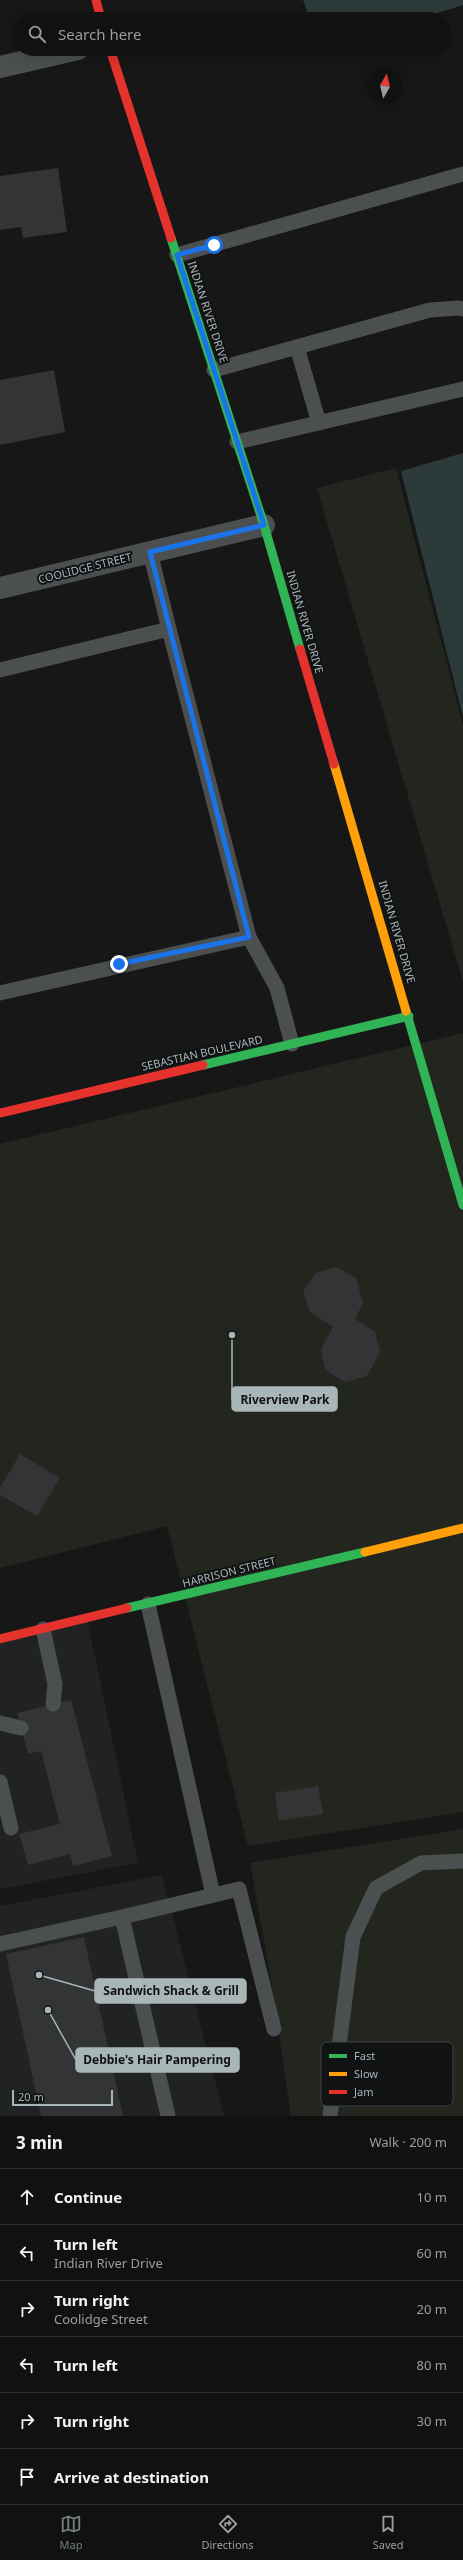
<!DOCTYPE html>
<html lang="en">
<head>
<meta charset="utf-8">
<style>
  :root { --surface:#111; --page:#1a1a1a; --text:#f1f3f6; --muted:#9c9d9f; --line:#303131; --accent:#757e80 }
  body { margin:0; font-family:"Noto Sans",sans-serif; background:var(--page); color:var(--text) }
  .compass { position:absolute; left:367px; top:68px; width:36px; height:36px; border-radius:50%; background:var(--surface); box-shadow:0 4px 16px #0002; rotate:8deg }
  .scale { position:absolute; left:12px; bottom:10px; width:101px; box-sizing:border-box; padding-left:4px; border:2px solid #a8b6b8; border-top:0; font-size:11px; line-height:14px; white-space:nowrap; color:#a8b6b8; -webkit-text-stroke:3px #111213; paint-order:stroke }
  .stop { position:absolute; width:12px; height:12px; margin:-9px; border:3px solid #1a73e8; border-radius:50%; background:#fff }
  .stop.end { background:#1a73e8; border-color:#fff; box-shadow:0 1px 4px #0008 }
  .list { margin:0; padding:0; list-style:none }
  h2 { display:flex; justify-content:space-between; align-items:center; height:52px; margin:0; padding:0 16px; font-size:17px }
  h2 small { font-size:13px; font-weight:400; color:var(--muted) }
  .list li { display:grid; grid-template-columns:26px 1fr auto; gap:12px; align-items:center; box-sizing:border-box; height:56px; padding:0 16px; border-top:1px solid var(--line) }
  .list b { display:block; font-size:15px; white-space:nowrap }
  .list p { margin:0; font-size:13px; white-space:nowrap; color:var(--muted) }
  .list em { font-size:13px; font-style:normal; color:var(--muted) }
  .icon { flex:none; width:22px; height:22px; fill:none; stroke:currentColor; stroke-width:2; stroke-linecap:round; stroke-linejoin:round }
  .map { position:relative; flex:none; width:463px; height:2116px; overflow:hidden }
  .search { position:absolute; background:var(--surface); box-shadow:0 4px 16px #0002; left:12px; right:12px; top:12px; height:44px; display:flex; align-items:center; gap:10px; box-sizing:border-box; padding:0 14px; border-radius:22px; color:var(--muted); font-size:15px }
  .sheet { height:388px; background:var(--surface) }
  nav { display:flex; justify-content:space-around; align-items:center; box-sizing:border-box; height:56px; border-top:1px solid var(--line); background:var(--surface); font-size:11px; color:var(--muted) }
  nav a { display:grid; justify-items:center; gap:2px }
  nav .on { color:var(--accent) }
  .map>svg:first-child { display:block }
  .built { fill:#212223 }
  .green { fill:#22261f }
  .water { fill:#2c3a39 }
  .building { fill:#333435 }
  .lines { fill:none; stroke-linecap:round; stroke-linejoin:round }
  .lane { stroke:#4b4f50; stroke-width:15 }
  .street { stroke:#4b4f50; stroke-width:22 }
  .fast { stroke:#30b455; stroke-width:9 }
  .slow { stroke:#ff9f0a; stroke-width:9 }
  .jam { stroke:#e5322d; stroke-width:9 }
  .route { stroke:#1a73e8; stroke-width:5 }
  .labels { text-anchor:middle; stroke-width:4; stroke-linejoin:round; paint-order:stroke }
  .street-label { font-size:11px; fill:#a8b6b8; stroke:#111213 }
  .key { fill:#111213; stroke:#3e4345; stroke-width:1 }
  .key-label { font-size:11px; fill:#a8b6b8 }
  .leader { fill:none; stroke:#a8b6b8; stroke-width:1.5 }
  .callout-dot { fill:#a8b6b8; stroke:#111213; stroke-width:1.5 }
  .callout { fill:#a8b6b8; stroke:#a8b6b8; stroke-width:1.5 }
  .callout-label { font-size:12px; text-anchor:middle; font-weight:bold; fill:#111 }
</style>
</head>
<body>
<div class="map">
<svg width="463" height="2116" viewBox="0 0 463 2116">
  <rect width="100%" height="100%" fill="#171717"/>
  <path class="built" d="M 87,1618 L 138,1863 L 0,1889 L 0,1644 Z
    M 162,1875 L 224,2116 L 0,2116 L 0,1906 Z"/>
  <path class="green" d="M 396,468 L 463,725 L 463,982 L 317,488 Z
    M 463,1033 L 463,1812 L 248,1846 L 167,1526 L 0,1568 L 0,1144 Z
    M 463,1829 L 463,2116 L 291,2116 L 272,1986 L 250,1863 Z"/>
  <path class="water" d="M 303,0 L 463,0 L 463,5 L 419,19 L 310,19 Z
    M 463,453 L 463,717 L 401,471 Z"/>
  <path class="building" d="M 58,168 L 67,232 L 23,238 L 21,227 L 0,230 L 0,176 Z
    M 54,370 L 65,432 L 0,445 L 0,380 Z
    M 337,1267 L 356,1278 L 363,1303 L 355,1319 L 375,1332 L 380,1352 L 367,1376 L 345,1382 L 325,1370 L 321,1349 L 333,1327 L 310,1312 L 303,1292 L 315,1273 Z
    M 20,1454 L 60,1478 L 37,1516 L 0,1495 L 0,1488 Z
    M 71,1700 L 112,1856 L 73,1866 L 70,1854 L 28,1865 L 19,1834 L 60,1824 L 41,1751 L 28,1754 L 17,1713 Z
    M 318,1786 L 323,1814 L 279,1821 L 275,1793 Z
    M 84,1937 L 123,2116 L 41,2116 L 6,1954 Z"/>
  <g class="lines">
    <path class="lane" d="M 177,255 L 463,174
      M 297,347 L 319,423
      M 214,370 L 430,310 L 459,308 L 463,309
      M 237,442 L 463,389
      M 169,629 L 249,937 L 277,988 L 292,1044
      M 0,670 L 169,629 L 150,552
      M 0,993 L 249,937
      M 148,1604 L 213,1895
      M 43,1629 L 55,1684 L 53,1704
      M 0,1723 L 21,1728
      M 0,1782 L 11,1828
      M 122,1917 L 239,1889 L 274,2029
      M 0,1944 L 122,1917 L 168,2116
      M 330,2116 L 353,1937 L 376,1888 L 421,1863 L 463,1861"/>
    <path class="street" d="M 0,67 L 78,49
      M 0,588 L 264,525"/>
    <path class="fast" d="M 171,238 L 264,525 L 300,649
      M 406,1011 L 463,1205
      M 203,1065 L 409,1016
      M 127,1608 L 365,1552"/>
    <path class="slow" d="M 334,764 L 406,1011
      M 365,1552 L 463,1528"/>
    <path class="jam" d="M 96,0 L 101,19
      M 110,49 L 171,238
      M 300,649 L 334,764
      M 0,1113 L 203,1065
      M 0,1639 L 127,1608"/>
  </g>
  <g class="lines">
    <path class="route" d="M 119,964 L 249,937 L 150,552 L 264,525 L 177,255 L 214,245"/>
  </g>
  <g class="labels">
    <g class="street-label">
      <text transform="translate(208 312) rotate(72)" y="4">INDIAN RIVER DRIVE</text>
      <text transform="translate(85 568) rotate(-14)" y="4">COOLIDGE STREET</text>
      <text transform="translate(305 622) rotate(74)" y="4">INDIAN RIVER DRIVE</text>
      <text transform="translate(397 932) rotate(74)" y="4">INDIAN RIVER DRIVE</text>
      <text transform="translate(202 1053) rotate(-13)" y="4">SEBASTIAN BOULEVARD</text>
      <text transform="translate(229 1572) rotate(-14)" y="4">HARRISON STREET</text>
    </g>
  </g>
  <rect x="321" y="2042" width="132" height="64" rx="6" class="key"/>
  <rect x="329" y="2054" width="18" height="4" fill="#30b455"/>
  <rect x="329" y="2072" width="18" height="4" fill="#ff9f0a"/>
  <rect x="329" y="2090" width="18" height="4" fill="#e5322d"/>
  <g class="key-label">
    <text x="354" y="2060">Fast</text>
    <text x="354" y="2078">Slow</text>
    <text x="354" y="2096">Jam</text>
  </g>
  <path class="leader" d="M232 1335L232 1399M39 1975L95 1991M48 2010L76 2060"/>
  <g class="callout-dot">
    <circle cx="232" cy="1335" r="4"/>
    <circle cx="39" cy="1975" r="4"/>
    <circle cx="48" cy="2010" r="4"/>
  </g>
  <g class="callout">
    <rect x="232" y="1387" width="105" height="24" rx="4"/>
    <rect x="95" y="1979" width="151" height="24" rx="4"/>
    <rect x="76" y="2048" width="163" height="24" rx="4"/>
  </g>
  <g class="callout-label">
    <text x="285" y="1404">Riverview Park</text>
    <text x="171" y="1995">Sandwich Shack &amp; Grill</text>
    <text x="157" y="2064">Debbie's Hair Pampering</text>
  </g>
</svg>
<svg class="compass" viewBox="-18 -18 36 36"><path d="M0-13l5 13h-10z" fill="#e53935"/><path d="M0 13l5-13h-10z" fill="#9c9d9f"/></svg>
<div class="scale">20 m</div>
<div class="stop" style="left:214px;top:245px"></div>
<div class="stop end" style="left:119px;top:964px"></div>
<div class="search"><svg class="icon" aria-label="search" viewBox="0 0 24 24"><circle cx="10" cy="10" r="6"/><path d="M15 15l6 6"/></svg>Search here</div>
</div>
<section class="sheet">
<h2>3 min<small>Walk · 200 m</small></h2>
<ul class="list">
<li><svg class="icon" aria-label="ahead" viewBox="0 0 24 24"><path d="M12 20V5M6 11l6-6 6 6"/></svg><div><b>Continue</b></div><em>10 m</em></li>
<li><svg class="icon" aria-label="left" viewBox="0 0 24 24"><path d="M17 20v-9H6M10 6l-5 5 5 5"/></svg><div><b>Turn left</b><p>Indian River Drive</p></div><em>60 m</em></li>
<li><svg class="icon" aria-label="right" viewBox="0 0 24 24"><path d="M7 20v-9h11M14 6l5 5-5 5"/></svg><div><b>Turn right</b><p>Coolidge Street</p></div><em>20 m</em></li>
<li><svg class="icon" aria-label="left" viewBox="0 0 24 24"><path d="M17 20v-9H6M10 6l-5 5 5 5"/></svg><div><b>Turn left</b></div><em>80 m</em></li>
<li><svg class="icon" aria-label="right" viewBox="0 0 24 24"><path d="M7 20v-9h11M14 6l5 5-5 5"/></svg><div><b>Turn right</b></div><em>30 m</em></li>
<li><svg class="icon" aria-label="arrive" viewBox="0 0 24 24"><path d="M6 21V4h12l-3 4 3 4H6"/></svg><div><b>Arrive at destination</b></div></li>
</ul>
</section>
<nav>
<a class="on"><svg class="icon" aria-label="map" viewBox="0 0 24 24"><path d="M3 6l6-2 6 2 6-2v14l-6 2-6-2-6 2zM9 4v14M15 6v14"/></svg>Map</a>
<a><svg class="icon" aria-label="directions" viewBox="0 0 24 24"><path d="M12 3l9 9-9 9-9-9zM9 14v-3h6M13 9l2 2-2 2"/></svg>Directions</a>
<a><svg class="icon" aria-label="saved" viewBox="0 0 24 24"><path d="M7 4h10v16l-5-4-5 4z"/></svg>Saved</a>
</nav>
</body>
</html>
